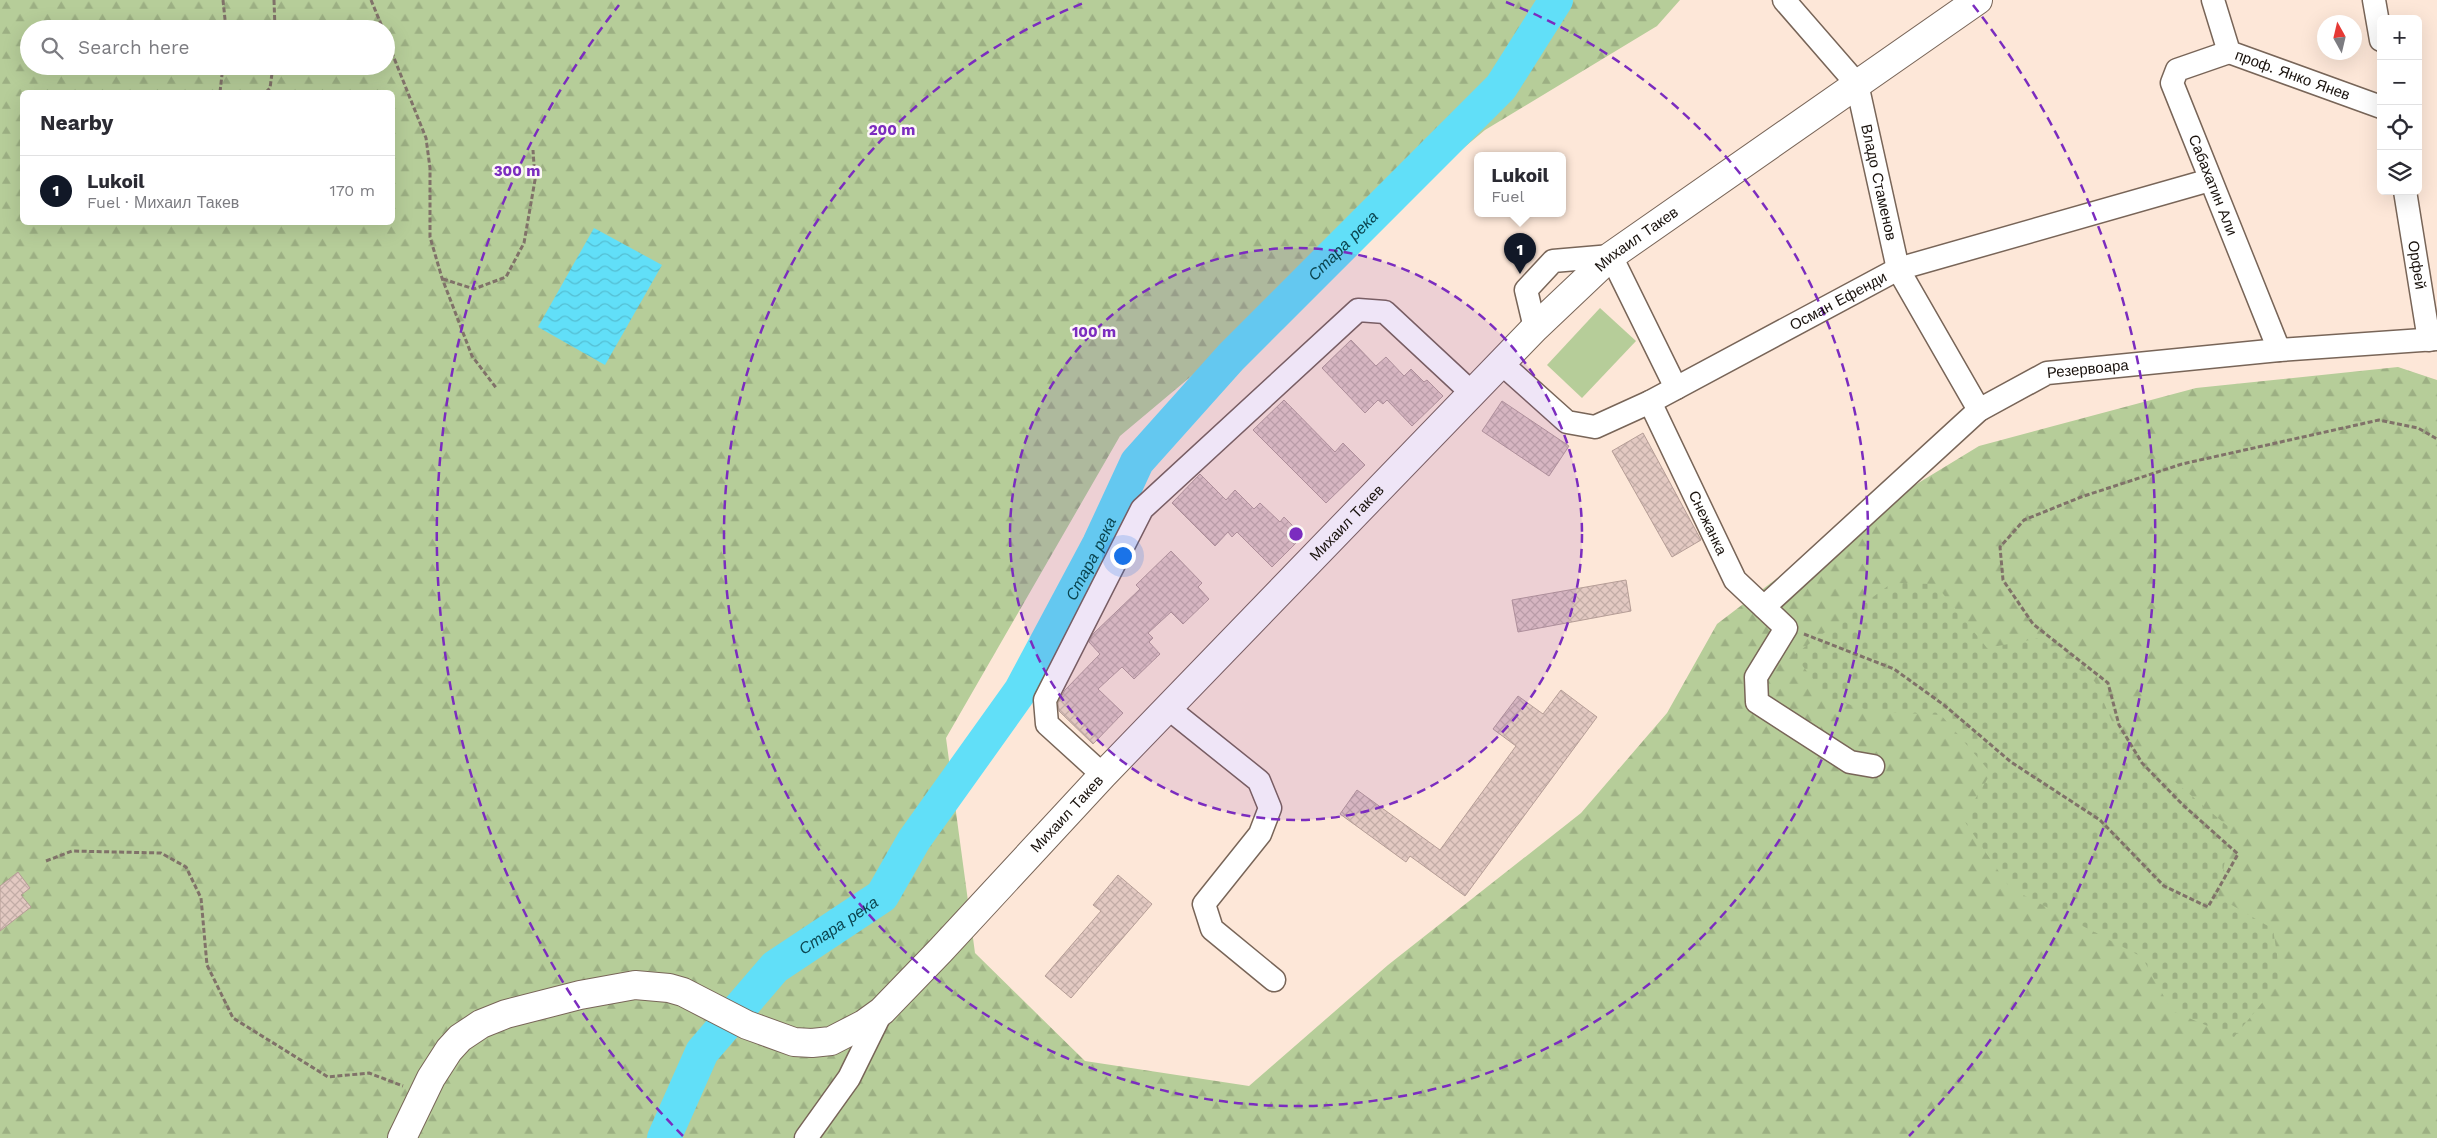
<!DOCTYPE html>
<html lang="en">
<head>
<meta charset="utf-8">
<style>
  :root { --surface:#fff; --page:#f2f2f3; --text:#2b2b33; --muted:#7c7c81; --line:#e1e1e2; --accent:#111827 }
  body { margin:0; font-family:"Work Sans",sans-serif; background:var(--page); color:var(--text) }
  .controls { position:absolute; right:15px; top:15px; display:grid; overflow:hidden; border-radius:8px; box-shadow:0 5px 20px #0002 }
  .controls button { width:45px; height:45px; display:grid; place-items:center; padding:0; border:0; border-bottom:1px solid var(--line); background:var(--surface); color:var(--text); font:25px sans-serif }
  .compass { position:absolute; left:2317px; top:15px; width:45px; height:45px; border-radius:50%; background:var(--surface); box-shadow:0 5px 20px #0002; rotate:352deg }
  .you { position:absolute; left:1122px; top:555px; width:18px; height:18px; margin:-12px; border:4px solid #fff; border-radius:50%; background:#1a73e8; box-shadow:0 0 0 8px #1a73e833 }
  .badge { display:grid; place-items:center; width:32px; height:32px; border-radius:50%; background:var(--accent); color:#fff; font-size:16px; font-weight:700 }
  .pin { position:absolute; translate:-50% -41px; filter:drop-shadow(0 1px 2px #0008) }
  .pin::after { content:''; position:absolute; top:26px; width:18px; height:15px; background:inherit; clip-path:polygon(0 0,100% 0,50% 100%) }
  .popup { position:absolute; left:1474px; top:152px; width:92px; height:65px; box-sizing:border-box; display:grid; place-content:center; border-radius:8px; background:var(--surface); filter:drop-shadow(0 1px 4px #0005); font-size:16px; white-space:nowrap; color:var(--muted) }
  .popup b { font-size:19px; color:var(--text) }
  .popup::after { content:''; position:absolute; left:50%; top:100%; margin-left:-10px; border:10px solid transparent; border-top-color:var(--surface) }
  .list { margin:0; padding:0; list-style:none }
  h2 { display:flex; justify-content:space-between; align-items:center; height:65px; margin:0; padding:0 20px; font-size:21px }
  h2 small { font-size:16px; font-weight:400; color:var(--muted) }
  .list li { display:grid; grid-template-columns:32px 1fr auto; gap:15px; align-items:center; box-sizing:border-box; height:70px; padding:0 20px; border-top:1px solid var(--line) }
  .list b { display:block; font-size:19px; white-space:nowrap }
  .list p { margin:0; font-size:16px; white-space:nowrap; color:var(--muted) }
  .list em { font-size:16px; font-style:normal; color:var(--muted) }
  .icon { flex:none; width:28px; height:28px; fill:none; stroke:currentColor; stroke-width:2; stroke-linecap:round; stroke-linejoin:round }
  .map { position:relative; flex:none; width:2437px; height:1138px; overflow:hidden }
  .search { position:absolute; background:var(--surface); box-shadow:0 5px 20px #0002; left:20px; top:20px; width:375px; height:55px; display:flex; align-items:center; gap:12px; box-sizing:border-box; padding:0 18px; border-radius:28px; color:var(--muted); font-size:19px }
  .panel { position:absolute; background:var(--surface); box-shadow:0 5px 20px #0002; left:20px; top:90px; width:375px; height:135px; border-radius:8px }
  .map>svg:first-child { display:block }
  .forest { fill:url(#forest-firs); fill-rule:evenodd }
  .cemetery { fill:url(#cemetery-stones) }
  .garden { fill:#b6cd99 }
  .water { fill:url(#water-waves) }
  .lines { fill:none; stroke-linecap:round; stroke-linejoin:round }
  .river { stroke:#61dff8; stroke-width:34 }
  .building { fill:url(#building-cross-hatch); stroke:#b59d96 }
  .minor-casing { stroke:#786558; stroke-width:25 }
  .major-casing { stroke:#786558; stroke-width:30 }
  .path { stroke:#807269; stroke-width:3; stroke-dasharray:5 2.5; stroke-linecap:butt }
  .minor { stroke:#fff; stroke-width:22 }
  .major { stroke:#fff; stroke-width:28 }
  .ring { fill:none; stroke:#7b2cbf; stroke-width:2.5; stroke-dasharray:9 6 }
  .labels { text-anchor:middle; stroke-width:5; stroke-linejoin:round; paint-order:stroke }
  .street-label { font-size:15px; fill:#18110c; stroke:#fcf8f5 }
  .water-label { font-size:16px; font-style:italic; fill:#0b4550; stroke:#fcf8f5 }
  .centre { fill:#7b2cbf; stroke:#fcf8f5; stroke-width:2.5 }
  .ring-label { font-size:15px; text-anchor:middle; font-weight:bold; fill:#7b2cbf; stroke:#fcf8f5; stroke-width:5; stroke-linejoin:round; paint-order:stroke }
</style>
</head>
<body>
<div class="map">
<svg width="2437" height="1138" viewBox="0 0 2437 1138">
  <defs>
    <pattern id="forest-firs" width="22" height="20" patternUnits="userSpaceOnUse" patternTransform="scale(1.25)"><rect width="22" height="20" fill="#b6cd99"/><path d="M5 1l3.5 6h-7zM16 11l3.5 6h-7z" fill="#9caf83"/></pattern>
    <pattern id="cemetery-stones" width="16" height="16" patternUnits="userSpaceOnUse" patternTransform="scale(1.25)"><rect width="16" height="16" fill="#b6cd99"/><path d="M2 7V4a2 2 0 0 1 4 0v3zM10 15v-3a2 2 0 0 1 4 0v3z" fill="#9caf83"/></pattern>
    <pattern id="water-waves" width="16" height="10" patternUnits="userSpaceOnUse" patternTransform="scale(1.25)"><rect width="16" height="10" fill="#61dff8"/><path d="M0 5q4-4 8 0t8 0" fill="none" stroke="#54bed3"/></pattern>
    <pattern id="building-cross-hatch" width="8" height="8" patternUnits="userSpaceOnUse" patternTransform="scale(1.25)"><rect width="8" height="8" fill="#e3c9c2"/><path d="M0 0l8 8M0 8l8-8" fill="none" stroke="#c2aca6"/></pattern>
  </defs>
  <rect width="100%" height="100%" fill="#fde7d8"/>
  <path class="forest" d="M 0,0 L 1680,0 L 1657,26 L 1485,130 L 1120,436 L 946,738 L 975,953 L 1085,1061 L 1249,1086 L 1388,965 L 1581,813 L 1667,713 L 1717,624 L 1838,532 L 1979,446 L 2196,388 L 2398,367 L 2437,380 L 2437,1138 L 0,1138 ZM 29,29 L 386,29 L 386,66 L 29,66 ZM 22,92 L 392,92 L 392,222 L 22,222 Z"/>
  <path class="cemetery" d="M 1892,583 L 1935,584 L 1987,648 L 2040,638 L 2095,682 L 2117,733 L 2231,829 L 2218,897 L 2273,929 L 2281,980 L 2234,1037 L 2172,1011 L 2142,957 L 2010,888 L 1963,819 L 1991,773 L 1941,715 L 1871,711 L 1828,698 L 1794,655 Z"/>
  <path class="garden" d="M 1600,308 L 1636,341 L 1582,398 L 1547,365 Z"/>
  <path class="water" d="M 594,228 L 662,265 L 605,365 L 538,327 Z"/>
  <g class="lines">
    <path class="river" id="s1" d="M 664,1138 L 702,1052 L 775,967 L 882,896 L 914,840 L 1021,690 L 1099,544 L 1137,462 L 1231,357 L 1501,87 L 1556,0"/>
  </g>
  <path class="building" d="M 1351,340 L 1376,366 L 1386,357 L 1404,376 L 1411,369 L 1424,382 L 1427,380 L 1443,396 L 1412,426 L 1387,400 L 1383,404 L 1378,400 L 1365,413 L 1322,368 Z
    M 1284,400 L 1335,452 L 1343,443 L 1365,465 L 1326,503 L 1253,430 Z
    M 1502,401 L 1569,446 L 1549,476 L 1482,431 Z
    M 1643,433 L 1701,540 L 1672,557 L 1612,451 Z
    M 1200,474 L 1226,500 L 1235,490 L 1254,509 L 1260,503 L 1280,522 L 1284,517 L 1303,536 L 1272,567 L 1237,532 L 1232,537 L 1228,532 L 1215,546 L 1172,503 Z
    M 1171,551 L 1202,583 L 1198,587 L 1209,599 L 1183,624 L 1171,612 L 1148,633 L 1153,638 L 1149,642 L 1160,654 L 1134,679 L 1122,667 L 1098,689 L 1123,713 L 1093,744 L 1059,711 L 1058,703 L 1065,690 L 1100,654 L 1089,642 L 1093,634 L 1140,589 L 1136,585 Z
    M 1626,580 L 1631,611 L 1518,632 L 1512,600 Z
    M 1561,690 L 1597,717 L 1465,896 L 1410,856 L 1406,862 L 1340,814 L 1357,790 L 1440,850 L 1516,746 L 1493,729 L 1518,696 L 1543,714 Z
    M 18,872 L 30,888 L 21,895 L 31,907 L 0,931 L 0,886 Z
    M 1118,875 L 1152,904 L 1071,998 L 1045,976 L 1101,911 L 1093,905 Z"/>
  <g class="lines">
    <g class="minor-casing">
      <g id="minor">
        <path id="s2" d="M 1784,0 L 1857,84 L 1898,269 L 1979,410"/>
        <path id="s3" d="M 2213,0 L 2229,52 L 2381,107"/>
        <path d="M 2374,0 L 2381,40"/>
        <path id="s4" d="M 2229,52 L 2177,70 L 2172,83 L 2279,350"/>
        <path id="s5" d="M 2405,191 L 2429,340"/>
        <path d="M 1535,328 L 1526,290 L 1553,261 L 1611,256 L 1676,388"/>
        <path id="s6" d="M 1501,363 L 1567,422 L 1595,427 L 1650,402 L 1898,269 L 2210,180"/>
        <path id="s7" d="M 1650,402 L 1735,580 L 1786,628 L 1756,677 L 1757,702 L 1850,762 L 1873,766"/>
        <path id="s8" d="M 1764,607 L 1979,410 L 2047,373 L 2279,350 L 2437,339"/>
        <path d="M 1168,708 L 1259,781 L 1270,808 L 1260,834 L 1204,904 L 1212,929 L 1274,980"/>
        <path d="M 1103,775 L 1047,724 L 1045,700 L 1142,509 L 1358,310 L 1385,312 L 1472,393"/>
        <path d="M 806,1138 L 849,1078 L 882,1011"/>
      </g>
    </g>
    <g class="major-casing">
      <g id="major">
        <path id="s9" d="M 402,1138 L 431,1078 L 449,1050 L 460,1038 L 481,1024 L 506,1014 L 580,995 L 635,985 L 669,988 L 683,992 L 747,1025 L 794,1042 L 812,1043 L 831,1041 L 864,1024 L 882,1011 L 940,951 L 1103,775 L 1535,328 L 1611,256 L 1978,0"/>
      </g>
    </g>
    <path class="path" d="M 223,0 L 226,29
      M 274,0 L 275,29
      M 371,0 L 383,29
      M 386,38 L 426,138 L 430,168 L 430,237 L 442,278 L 472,356 L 497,389
      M 220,92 L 223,66
      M 266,92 L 270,88 L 273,66
      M 443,279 L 474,289 L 506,277 L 524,243 L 535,180 L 533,150
      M 1804,634 L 1894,669 L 1944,705 L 2011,762 L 2100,820 L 2164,886 L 2208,907 L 2238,854 L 2183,805 L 2142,763 L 2119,725 L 2108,683 L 2033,624 L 2003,580 L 2000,547 L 2024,520 L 2081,497 L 2182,464 L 2379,420 L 2418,428 L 2437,439
      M 46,861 L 72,851 L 161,853 L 186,867 L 201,898 L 207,965 L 233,1018 L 328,1077 L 369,1073 L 403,1086"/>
    <use href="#minor" class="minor"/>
    <use href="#major" class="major"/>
  </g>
  <circle cx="1296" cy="534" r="286" fill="#7b2cbf" fill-opacity=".12"/>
  <g class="ring">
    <circle cx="1296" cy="534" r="286"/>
    <path d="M1506 2A572 572 0 1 1 1086 2"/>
    <path d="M683 1136A859 859 0 0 1 619 5M1973 5A859 859 0 0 1 1909 1136"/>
  </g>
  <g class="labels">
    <g class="street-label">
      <text dy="5" stroke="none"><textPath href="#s3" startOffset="122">проф. Янко Янев</textPath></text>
      <text dy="5" stroke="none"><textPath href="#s2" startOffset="212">Владо Стаменов</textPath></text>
      <text dy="5" stroke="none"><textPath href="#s4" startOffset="179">Сабахатин Али</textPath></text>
      <text dy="5" stroke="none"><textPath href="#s9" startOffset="1648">Михаил Такев</textPath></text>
      <text dy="5" stroke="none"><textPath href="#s5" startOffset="75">Орфей</textPath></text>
      <text dy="5" stroke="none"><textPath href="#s6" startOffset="391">Осман Ефенди</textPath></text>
      <text dy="5" stroke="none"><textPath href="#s8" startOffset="410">Резервоара</textPath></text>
      <text dy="5" stroke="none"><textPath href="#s9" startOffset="1242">Михаил Такев</textPath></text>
      <text dy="5" stroke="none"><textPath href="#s7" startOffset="134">Снежанка</textPath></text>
      <text dy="5" stroke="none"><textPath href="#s9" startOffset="838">Михаил Такев</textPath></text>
    </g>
    <g class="water-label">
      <text dy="6" stroke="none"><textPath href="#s1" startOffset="1138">Стара река</textPath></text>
      <text dy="6" stroke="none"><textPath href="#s1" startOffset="732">Стара река</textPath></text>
      <text dy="6" stroke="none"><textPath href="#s1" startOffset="282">Стара река</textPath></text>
    </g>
  </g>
  <circle cx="1296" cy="534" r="8" class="centre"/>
  <g class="ring-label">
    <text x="892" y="135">200 m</text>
    <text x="517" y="176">300 m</text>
    <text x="1094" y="337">100 m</text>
  </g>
</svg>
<div class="controls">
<button>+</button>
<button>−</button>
<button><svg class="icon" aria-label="locate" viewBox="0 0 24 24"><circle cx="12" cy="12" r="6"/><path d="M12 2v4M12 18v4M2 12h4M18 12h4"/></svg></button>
<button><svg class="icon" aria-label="layers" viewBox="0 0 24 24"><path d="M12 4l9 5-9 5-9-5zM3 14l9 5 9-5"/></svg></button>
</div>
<svg class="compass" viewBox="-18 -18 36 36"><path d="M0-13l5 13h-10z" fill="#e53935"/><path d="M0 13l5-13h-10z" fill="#7c7c81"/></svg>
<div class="you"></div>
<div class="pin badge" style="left:1520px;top:274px">1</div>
<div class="popup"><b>Lukoil</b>Fuel</div>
<div class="search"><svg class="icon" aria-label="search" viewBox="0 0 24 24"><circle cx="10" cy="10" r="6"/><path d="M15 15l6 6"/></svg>Search here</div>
<section class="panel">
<h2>Nearby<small></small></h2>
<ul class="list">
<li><span class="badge">1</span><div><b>Lukoil</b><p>Fuel · Михаил Такев</p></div><em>170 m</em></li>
</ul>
</section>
</div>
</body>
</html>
